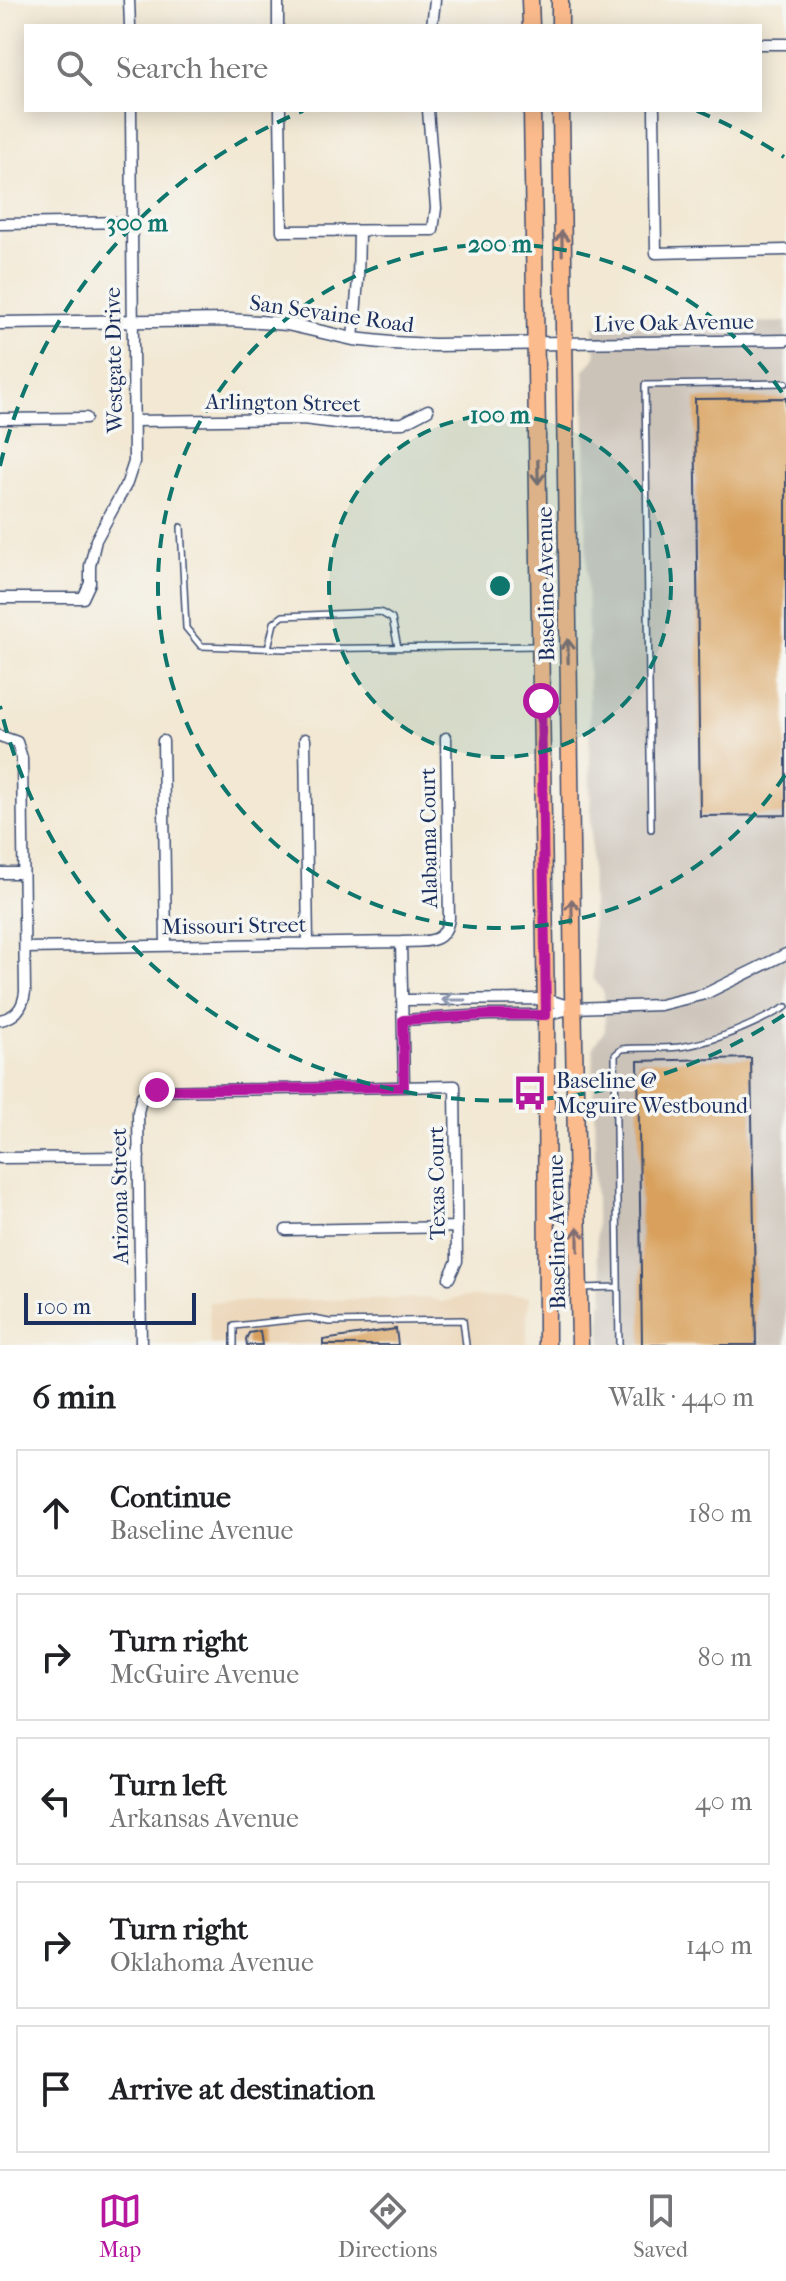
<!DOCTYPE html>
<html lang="en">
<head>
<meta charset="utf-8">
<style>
  :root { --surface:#fff; --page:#f6f6f6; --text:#202124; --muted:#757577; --line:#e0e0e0; --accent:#b5179e }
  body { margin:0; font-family:"IM FELL French Canon",serif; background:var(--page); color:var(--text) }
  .scale { position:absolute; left:24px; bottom:20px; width:172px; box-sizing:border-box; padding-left:8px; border:4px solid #1b2f5e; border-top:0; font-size:22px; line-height:28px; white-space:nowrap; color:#1b2f5e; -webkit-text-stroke:6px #f6f6f2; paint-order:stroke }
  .stop { position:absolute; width:24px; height:24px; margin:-18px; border:6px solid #b5179e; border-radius:50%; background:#fff }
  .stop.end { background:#b5179e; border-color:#fff; box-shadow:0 2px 8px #0008 }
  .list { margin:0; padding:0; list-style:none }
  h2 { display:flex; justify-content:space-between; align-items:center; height:104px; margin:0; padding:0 32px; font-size:34px }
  h2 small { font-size:26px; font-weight:400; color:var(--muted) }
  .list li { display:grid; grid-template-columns:52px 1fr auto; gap:24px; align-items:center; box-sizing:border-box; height:128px; margin:0 16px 16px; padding:0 16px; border:2px solid var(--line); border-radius:0px }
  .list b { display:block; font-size:30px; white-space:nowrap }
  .list p { margin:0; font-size:26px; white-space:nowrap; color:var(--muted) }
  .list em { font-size:26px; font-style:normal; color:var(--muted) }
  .icon { flex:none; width:44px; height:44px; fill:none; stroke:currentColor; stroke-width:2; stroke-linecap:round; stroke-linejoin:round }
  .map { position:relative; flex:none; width:786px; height:1345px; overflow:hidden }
  .search { position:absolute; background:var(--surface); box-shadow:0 4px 20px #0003; left:24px; right:24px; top:24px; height:88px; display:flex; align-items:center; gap:20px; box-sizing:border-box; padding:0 28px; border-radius:0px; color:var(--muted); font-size:30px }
  .sheet { height:824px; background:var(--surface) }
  nav { display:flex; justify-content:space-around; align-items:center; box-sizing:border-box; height:112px; border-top:2px solid var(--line); background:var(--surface); font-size:22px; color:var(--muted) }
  nav a { display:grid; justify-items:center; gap:4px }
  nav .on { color:var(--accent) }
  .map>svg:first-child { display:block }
  .built { fill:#ecd7ba }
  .industrial { fill:#cbc2b8 }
  .building { fill:#d8a05c }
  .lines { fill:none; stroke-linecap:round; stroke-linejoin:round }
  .service-casing { stroke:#3b4b70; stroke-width:8 }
  .minor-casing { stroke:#3b4b70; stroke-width:13 }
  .tertiary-casing { stroke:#3b4b70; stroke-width:15 }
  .primary-casing { stroke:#3b4b70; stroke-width:19 }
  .service { stroke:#fff; stroke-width:5 }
  .minor { stroke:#fff; stroke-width:10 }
  .tertiary { stroke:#fff; stroke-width:12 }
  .primary { stroke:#fbbb8c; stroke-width:16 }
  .oneway { stroke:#806e73 }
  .oneway2 { stroke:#8d97ae }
  .route { stroke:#b5179e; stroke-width:10 }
  .ring { fill:none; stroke:#0f766e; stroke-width:4; stroke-dasharray:14 10 }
  .labels { text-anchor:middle; stroke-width:7; stroke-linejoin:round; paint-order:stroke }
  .street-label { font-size:22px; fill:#1b2f5e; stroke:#f6f6f2 }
  .poi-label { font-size:22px; fill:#1b2f5e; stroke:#f6f6f2; text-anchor:start }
  .centre { fill:#0f766e; stroke:#f6f6f2; stroke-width:4 }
  .ring-label { font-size:24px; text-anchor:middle; font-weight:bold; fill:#0f766e; stroke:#f6f6f2; stroke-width:7; stroke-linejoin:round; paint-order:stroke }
</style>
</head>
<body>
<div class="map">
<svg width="786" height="1345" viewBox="0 0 786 1345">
  <rect width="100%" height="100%" fill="#f6f6f2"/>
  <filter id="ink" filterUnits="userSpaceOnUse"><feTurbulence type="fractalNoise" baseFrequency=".0125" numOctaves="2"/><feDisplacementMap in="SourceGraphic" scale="16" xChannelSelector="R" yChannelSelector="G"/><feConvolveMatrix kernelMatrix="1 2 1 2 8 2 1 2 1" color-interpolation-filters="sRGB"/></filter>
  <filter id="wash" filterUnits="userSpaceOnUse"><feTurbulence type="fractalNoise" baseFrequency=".006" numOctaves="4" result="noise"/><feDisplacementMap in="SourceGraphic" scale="32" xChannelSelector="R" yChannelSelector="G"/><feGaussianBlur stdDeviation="1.8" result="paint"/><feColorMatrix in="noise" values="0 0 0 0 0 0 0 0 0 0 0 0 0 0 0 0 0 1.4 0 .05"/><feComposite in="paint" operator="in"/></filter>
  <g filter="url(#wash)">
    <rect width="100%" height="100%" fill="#f2e8d3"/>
    <path class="built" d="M 526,1296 L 530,1297 L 527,1315 L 527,1345 L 210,1345 L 209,1302 L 429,1298 L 442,1302 L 463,1297 Z"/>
    <path class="industrial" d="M 786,322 L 786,1345 L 601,1345 L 601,1304 L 604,1300 L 603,1274 L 597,1259 L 593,1047 L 605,1030 L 604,993 L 593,978 L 584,370 L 596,357 L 594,326 Z"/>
    <g id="blocks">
      <path class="building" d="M 786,398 L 786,815 L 700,816 L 695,399 Z
        M 751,1058 L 756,1345 L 642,1345 L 638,1061 Z
        M 396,1329 L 398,1345 L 323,1345 L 323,1340 Z
        M 260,1331 L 262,1345 L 247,1345 L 246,1339 L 249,1333 Z"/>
    </g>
  </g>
  <g filter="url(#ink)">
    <use href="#blocks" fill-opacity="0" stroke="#3b4b70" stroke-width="2"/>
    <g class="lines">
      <g class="service-casing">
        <path id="service" d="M 181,527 L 186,628 L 201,646 L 284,649 L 539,646
          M 268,648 L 274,623 L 283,616 L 380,612 L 392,619 L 398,647
          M 651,829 L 645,385 L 786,383
          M 580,1288 L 618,1287
          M 234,1345 L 234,1326 L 309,1318 L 329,1322 L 463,1320 L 466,1345
          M 619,1345 L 615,1055 L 622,1049 C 640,1047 660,1049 679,1047 C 716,1042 753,1025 786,1007"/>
      </g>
      <g class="minor-casing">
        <path id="minor" d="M 129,0 L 130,26
          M 278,0 L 278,26
          M 432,26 L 435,0
          M 760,44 L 786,44
          M 280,110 L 282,231 L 433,230 L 436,208 L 428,110
          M 654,110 L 656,253 L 786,250
          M 0,224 L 132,222
          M 353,339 L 358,280 L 359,232
          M 563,343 L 786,340
          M 0,419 L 86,418
          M 134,421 L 303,419 L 344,424 L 403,423 L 428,410
          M 0,598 L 83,598 L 90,583 L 90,566 L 96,540 L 127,483 L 134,462 L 131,110
          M 0,736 L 17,742 L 22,758 L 25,992 C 23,1008 16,1017 0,1020
          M 305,739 L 308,944
          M 163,741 L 166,946
          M 0,873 L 23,873
          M 401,942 L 404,1087
          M 25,948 L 401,942 C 424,941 445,946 449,918 L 446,738
          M 402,1000 L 546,999 L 571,1007
          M 403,1020 L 488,1015 L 546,1015 L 573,1008 L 660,1005 L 705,994 L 786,954
          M 0,1158 L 139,1157
          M 286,1230 L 457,1227
          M 141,1345 L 138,1112 L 142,1096 L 151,1091 L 455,1086 L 457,1261 L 449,1278"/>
      </g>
      <g class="tertiary-casing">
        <path id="tertiary" d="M 0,323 L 230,320 L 287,324 L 353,339 L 391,343 L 435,345 L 563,343"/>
      </g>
      <g class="primary-casing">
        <path id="primary" d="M 530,0 L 531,26
          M 560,0 L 560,26
          M 532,110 L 546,1015 L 547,1345
          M 561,110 L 573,989 L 580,1345"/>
      </g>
      <use href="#service" class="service"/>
      <use href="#minor" class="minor"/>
      <use href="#tertiary" class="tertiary"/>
      <use href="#primary" class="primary"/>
    </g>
    <defs><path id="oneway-shaft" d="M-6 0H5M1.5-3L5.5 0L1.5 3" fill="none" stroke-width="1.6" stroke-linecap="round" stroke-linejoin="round" transform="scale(2)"/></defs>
    <g class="oneway">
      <use href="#oneway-shaft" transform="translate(562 243) rotate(-91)"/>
      <use href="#oneway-shaft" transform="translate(538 472) rotate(89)"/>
      <use href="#oneway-shaft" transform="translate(568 651) rotate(-91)"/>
      <use href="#oneway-shaft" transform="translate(572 911) rotate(-91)"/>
      <use href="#oneway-shaft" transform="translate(578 1239) rotate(-91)"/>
    </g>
    <use class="oneway2" href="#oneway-shaft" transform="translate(454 1000) rotate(180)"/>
  </g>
  <g class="lines" filter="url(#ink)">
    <path class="route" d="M 157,1090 L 404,1087 L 403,1020 L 488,1015 L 546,1015 L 541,701"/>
  </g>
  <circle cx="500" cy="586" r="171" fill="#0f766e" fill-opacity=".12"/>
  <g class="ring">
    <circle cx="500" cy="586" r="171"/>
    <path d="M785 775A342 342 0 1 1 785 397"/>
    <path d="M784 1015A514 514 0 0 1 0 706M0 466A514 514 0 0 1 303 111M697 111A514 514 0 0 1 784 157"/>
  </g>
  <defs>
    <g id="bus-bare" transform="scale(2.76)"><path d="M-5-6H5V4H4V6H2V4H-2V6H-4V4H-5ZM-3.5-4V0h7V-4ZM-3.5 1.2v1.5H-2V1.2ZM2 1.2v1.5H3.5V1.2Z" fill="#b5179e" stroke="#f6f6f2" stroke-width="2.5" paint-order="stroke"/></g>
  </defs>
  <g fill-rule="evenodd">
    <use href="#bus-bare" x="530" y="1093"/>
  </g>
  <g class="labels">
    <g class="street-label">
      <text transform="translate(332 313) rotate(8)" y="8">San Sevaine Road</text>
      <text transform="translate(674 322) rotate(-1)" y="8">Live Oak Avenue</text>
      <text transform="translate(113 360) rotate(-91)" y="8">Westgate Drive</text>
      <text transform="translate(283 402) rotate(1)" y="8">Arlington Street</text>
      <text transform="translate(545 584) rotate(-91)" y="8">Baseline Avenue</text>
      <text transform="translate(428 838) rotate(-91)" y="8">Alabama Court</text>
      <text transform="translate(234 925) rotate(-1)" y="8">Missouri Street</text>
      <text transform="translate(436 1183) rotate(-91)" y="8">Texas Court</text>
      <text transform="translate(119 1196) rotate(-91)" y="8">Arizona Street</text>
      <text transform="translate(556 1232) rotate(-91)" y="8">Baseline Avenue</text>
    </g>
    <g class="poi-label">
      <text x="556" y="1088">Baseline @<tspan x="556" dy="25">Mcguire Westbound</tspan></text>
    </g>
  </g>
  <circle cx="500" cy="586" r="12" class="centre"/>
  <g class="ring-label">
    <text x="137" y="231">300 m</text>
    <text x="500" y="252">200 m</text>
    <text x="500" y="423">100 m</text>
  </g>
</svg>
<div class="scale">100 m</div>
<div class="stop" style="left:541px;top:701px"></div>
<div class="stop end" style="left:157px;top:1090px"></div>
<div class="search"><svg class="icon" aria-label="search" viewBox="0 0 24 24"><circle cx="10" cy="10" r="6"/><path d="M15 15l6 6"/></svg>Search here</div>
</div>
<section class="sheet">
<h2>6 min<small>Walk · 440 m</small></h2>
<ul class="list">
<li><svg class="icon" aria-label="ahead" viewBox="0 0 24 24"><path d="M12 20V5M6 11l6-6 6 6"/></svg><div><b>Continue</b><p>Baseline Avenue</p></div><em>180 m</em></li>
<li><svg class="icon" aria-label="right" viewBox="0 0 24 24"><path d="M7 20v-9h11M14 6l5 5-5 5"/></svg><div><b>Turn right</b><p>McGuire Avenue</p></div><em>80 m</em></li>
<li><svg class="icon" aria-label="left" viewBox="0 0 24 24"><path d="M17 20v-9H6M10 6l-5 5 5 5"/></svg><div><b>Turn left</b><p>Arkansas Avenue</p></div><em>40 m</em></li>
<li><svg class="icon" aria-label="right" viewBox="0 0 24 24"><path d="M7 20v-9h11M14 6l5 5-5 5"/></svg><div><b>Turn right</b><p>Oklahoma Avenue</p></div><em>140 m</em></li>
<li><svg class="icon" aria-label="arrive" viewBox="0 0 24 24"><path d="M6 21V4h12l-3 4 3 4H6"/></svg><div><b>Arrive at destination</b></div></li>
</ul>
</section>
<nav>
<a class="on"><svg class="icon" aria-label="map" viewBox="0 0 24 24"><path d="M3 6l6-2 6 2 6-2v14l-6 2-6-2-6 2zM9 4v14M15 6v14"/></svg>Map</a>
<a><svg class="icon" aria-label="directions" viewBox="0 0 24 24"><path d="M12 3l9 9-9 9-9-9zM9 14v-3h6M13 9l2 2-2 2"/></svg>Directions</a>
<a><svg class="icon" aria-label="saved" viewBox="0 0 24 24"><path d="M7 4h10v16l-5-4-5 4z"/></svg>Saved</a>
</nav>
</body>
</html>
